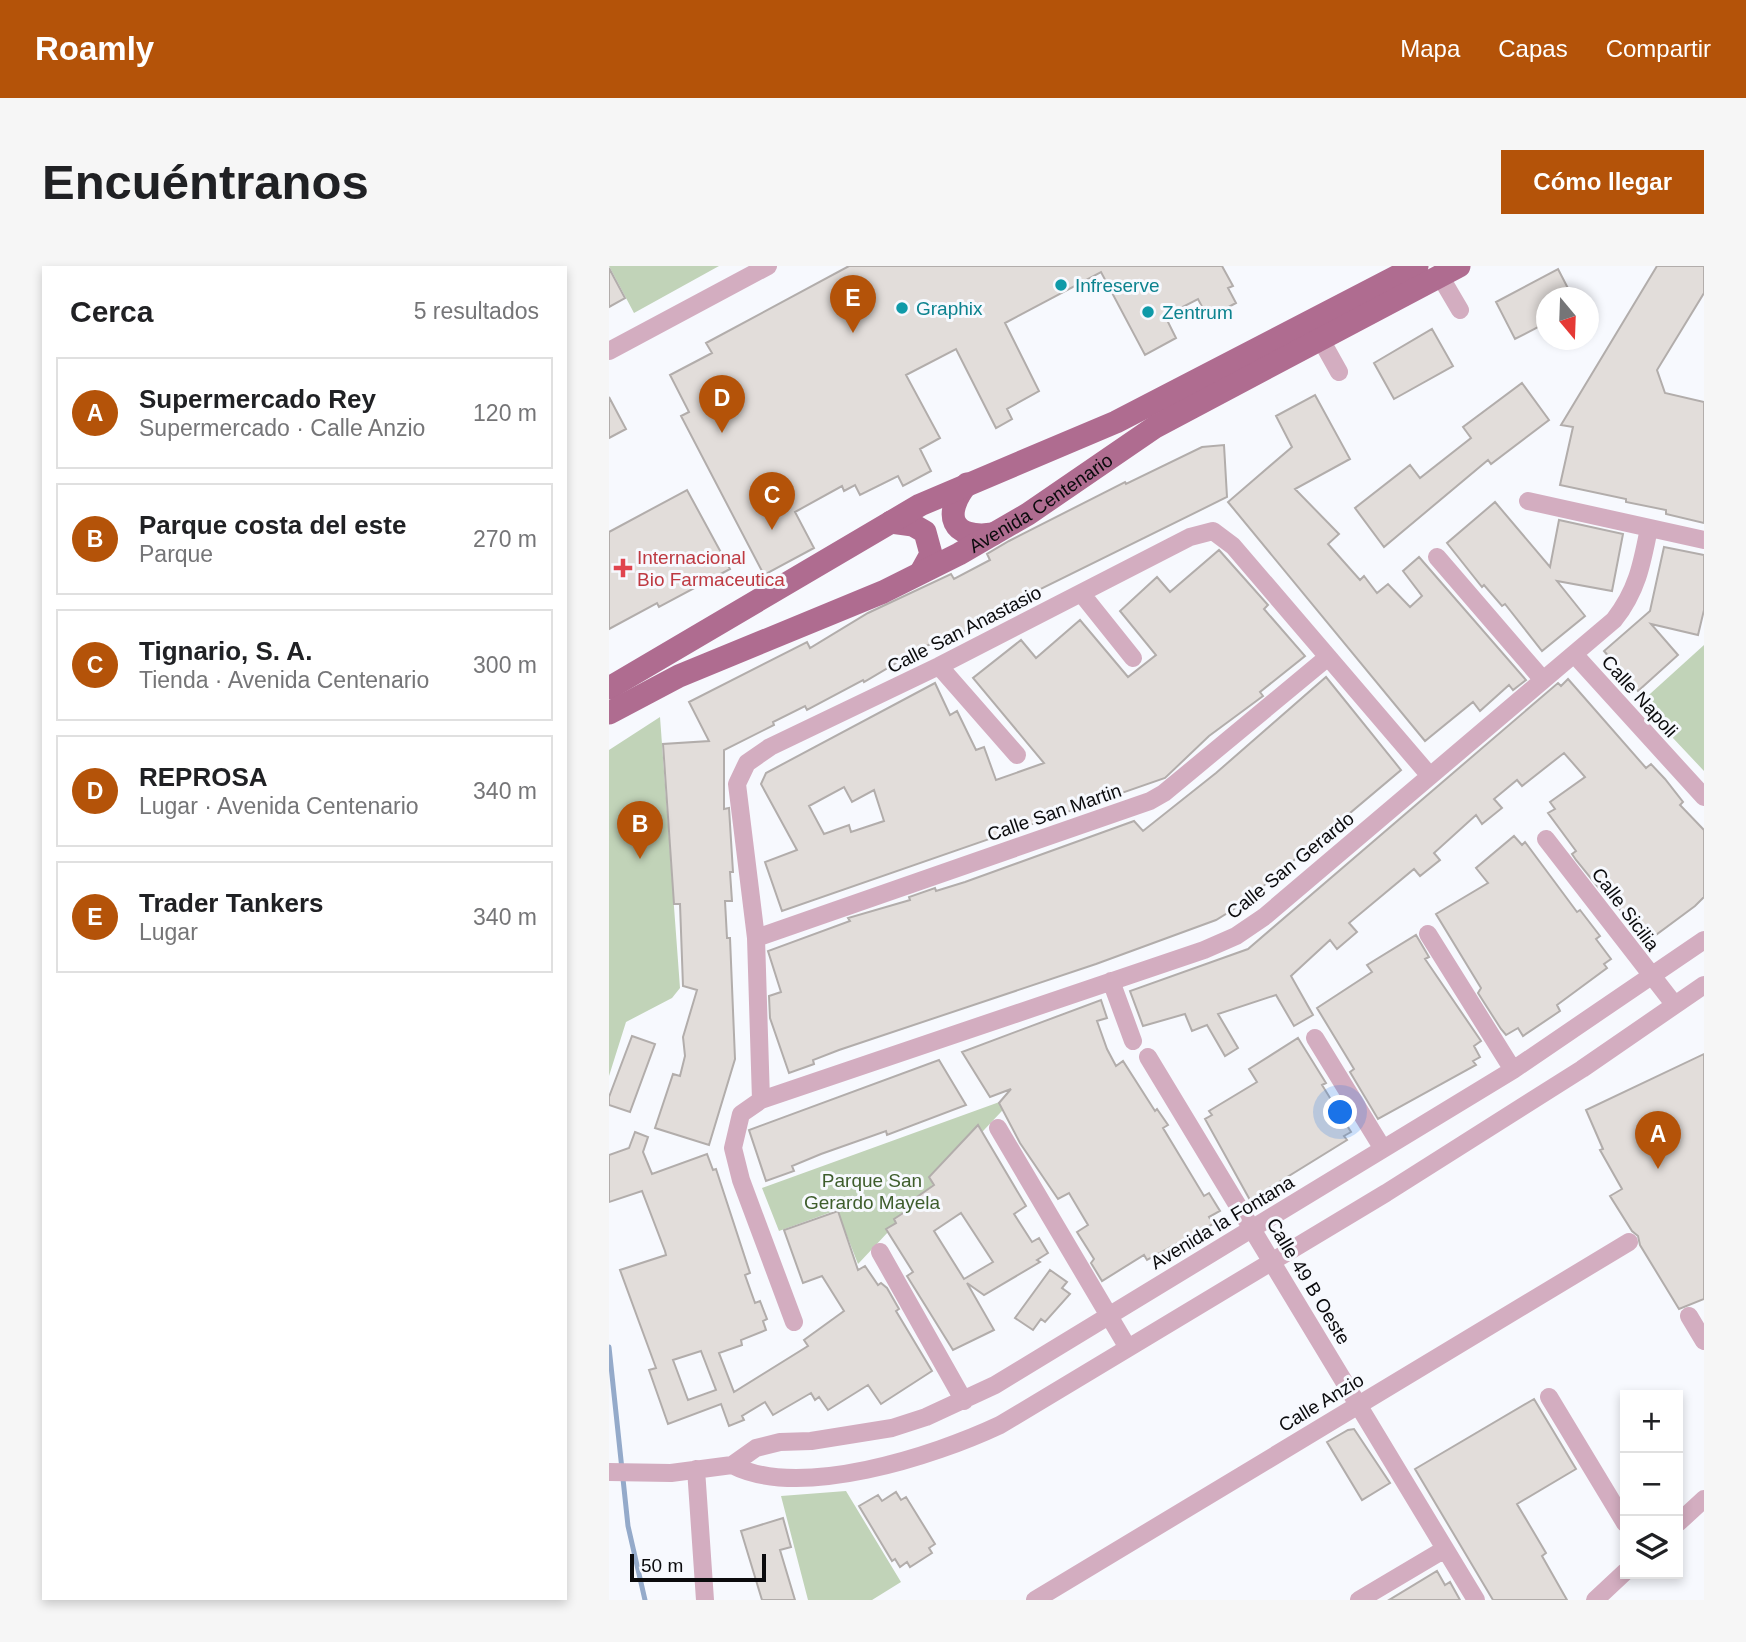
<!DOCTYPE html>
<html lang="es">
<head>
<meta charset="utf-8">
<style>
  :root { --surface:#fff; --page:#f6f6f6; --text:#202124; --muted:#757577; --line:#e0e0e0; --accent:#b45309 }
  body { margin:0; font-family:Helvetica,sans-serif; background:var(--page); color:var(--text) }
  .controls { position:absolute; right:21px; bottom:21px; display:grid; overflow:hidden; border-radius:0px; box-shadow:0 4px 10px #0003 }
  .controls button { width:63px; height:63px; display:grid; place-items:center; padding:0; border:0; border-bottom:2px solid var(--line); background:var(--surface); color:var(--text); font:35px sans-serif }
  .compass { position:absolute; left:927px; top:21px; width:63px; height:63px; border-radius:50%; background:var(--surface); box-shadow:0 4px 10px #0003; rotate:161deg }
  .scale { position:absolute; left:21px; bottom:18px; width:136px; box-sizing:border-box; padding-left:7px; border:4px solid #0b0b0d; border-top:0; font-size:19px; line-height:24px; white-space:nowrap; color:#0b0b0d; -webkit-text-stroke:5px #f7f9fe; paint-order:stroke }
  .you { position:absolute; left:732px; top:847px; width:24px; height:24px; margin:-18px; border:5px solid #fff; border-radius:50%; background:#1a73e8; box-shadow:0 0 0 10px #1a73e833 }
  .badge { display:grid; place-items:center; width:46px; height:46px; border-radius:50%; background:var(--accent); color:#fff; font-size:23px; font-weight:700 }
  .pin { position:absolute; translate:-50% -58px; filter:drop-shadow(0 2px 4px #0008) }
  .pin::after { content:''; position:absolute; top:37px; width:24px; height:21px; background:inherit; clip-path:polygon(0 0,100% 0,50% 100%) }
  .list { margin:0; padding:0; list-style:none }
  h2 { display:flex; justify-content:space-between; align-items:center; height:91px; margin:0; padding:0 28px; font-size:30px }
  h2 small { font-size:23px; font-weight:400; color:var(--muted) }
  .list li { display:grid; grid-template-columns:46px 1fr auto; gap:21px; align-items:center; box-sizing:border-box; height:112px; margin:0 14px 14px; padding:0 14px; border:2px solid var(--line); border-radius:0px }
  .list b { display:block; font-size:26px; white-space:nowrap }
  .list p { margin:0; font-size:23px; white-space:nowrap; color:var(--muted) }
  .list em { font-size:23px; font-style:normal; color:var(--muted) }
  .icon { flex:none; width:38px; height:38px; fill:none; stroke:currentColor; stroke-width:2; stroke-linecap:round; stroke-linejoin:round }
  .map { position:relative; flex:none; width:1095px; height:1334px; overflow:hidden; border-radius:0px }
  header { display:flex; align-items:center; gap:42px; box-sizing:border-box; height:98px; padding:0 35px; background:var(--accent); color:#fff }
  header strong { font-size:33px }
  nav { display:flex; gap:38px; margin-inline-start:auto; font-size:24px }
  .intro { display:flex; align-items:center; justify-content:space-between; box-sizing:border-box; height:168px; padding:0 42px }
  h1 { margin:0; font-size:49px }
  .button { padding:18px 32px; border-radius:0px; background:var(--accent); color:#fff; font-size:24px; font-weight:700 }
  main { display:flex; gap:42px; padding:0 42px }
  aside { flex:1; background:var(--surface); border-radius:0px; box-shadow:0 4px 10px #0003 }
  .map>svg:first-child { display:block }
  .green { fill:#c1d3b8 }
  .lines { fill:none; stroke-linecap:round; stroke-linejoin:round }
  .stream { stroke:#94aaca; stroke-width:5 }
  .building { fill:#e2ddda; stroke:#b2adab; stroke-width:2; fill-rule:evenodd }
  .minor { stroke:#d3adc0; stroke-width:18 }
  .major { stroke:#af6c90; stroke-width:23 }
  .culture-dot { fill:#0f9aa8; stroke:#f7f9fe; stroke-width:2.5 }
  .health-dot { fill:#e0444e; stroke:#f7f9fe; stroke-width:2.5 }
  .labels { text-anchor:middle; stroke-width:6; stroke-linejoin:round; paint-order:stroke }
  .culture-label { font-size:19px; fill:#0d838f; stroke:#f7f9fe; text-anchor:start }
  .street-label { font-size:19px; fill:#0b0b0d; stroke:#f7f9fe }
  .health-label { font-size:19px; fill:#be3a42; stroke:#f7f9fe; text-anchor:start }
  .park-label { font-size:19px; fill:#3e5d2c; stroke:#f7f9fe }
</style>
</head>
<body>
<header>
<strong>Roamly</strong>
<nav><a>Mapa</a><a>Capas</a><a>Compartir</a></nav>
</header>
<div class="intro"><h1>Encuéntranos</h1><a class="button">Cómo llegar</a></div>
<main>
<aside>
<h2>Cerca<small>5 resultados</small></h2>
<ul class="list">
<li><span class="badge">A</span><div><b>Supermercado Rey</b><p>Supermercado · Calle Anzio</p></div><em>120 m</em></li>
<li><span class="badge">B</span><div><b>Parque costa del este</b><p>Parque</p></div><em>270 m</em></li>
<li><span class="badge">C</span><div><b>Tignario, S. A.</b><p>Tienda · Avenida Centenario</p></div><em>300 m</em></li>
<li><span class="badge">D</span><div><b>REPROSA</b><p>Lugar · Avenida Centenario</p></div><em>340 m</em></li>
<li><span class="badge">E</span><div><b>Trader Tankers</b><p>Lugar</p></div><em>340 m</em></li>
</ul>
</aside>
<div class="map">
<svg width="1095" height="1334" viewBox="0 0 1095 1334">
  <rect width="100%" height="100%" fill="#f7f9fe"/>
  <path class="green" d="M 0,0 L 110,0 L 25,47 Z
    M 1095,379 L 1095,505 L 1031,437 Z
    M 51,451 L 71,722 L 63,732 L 17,756 L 0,810 L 0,484 Z
    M 407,830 L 249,998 L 228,944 L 170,965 L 153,922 Z
    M 237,1225 L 292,1316 L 263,1334 L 199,1334 L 172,1230 Z"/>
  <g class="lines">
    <path class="stream" d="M 0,1081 L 19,1260 L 36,1334"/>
  </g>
  <path class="building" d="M 240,0 L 613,0 L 624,20 L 619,22 L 627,37 L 599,52 L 589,33 L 556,50 L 567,72 L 536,89 L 492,6 L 396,57 L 430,125 L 398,143 L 403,153 L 387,162 L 347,83 L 297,109 L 331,172 L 311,183 L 322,205 L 294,220 L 289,210 L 251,229 L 246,219 L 235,225 L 233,220 L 186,246 L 205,282 L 155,309 L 72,150 L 80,146 L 61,109 L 103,87 L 97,77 Z
    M 1048,0 L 1095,0 L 1095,27 L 1048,104 L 1056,127 L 1095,136 L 1095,257 L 1057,248 L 1057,244 L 1017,236 L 1017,233 L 951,219 L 964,161 L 952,159 Z
    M 0,2 L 16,32 L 0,41 Z
    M 949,3 L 964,32 L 937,32 L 937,57 L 906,73 L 887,36 Z
    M 823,63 L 844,100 L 785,133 L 765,97 Z
    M 913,117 L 940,154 L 882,198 L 879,194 L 775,281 L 746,242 L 801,199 L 811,212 L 862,172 L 854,161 Z
    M 706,129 L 741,193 L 686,223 L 730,268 L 719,278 L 751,314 L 755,310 L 768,327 L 779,318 L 801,341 L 813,330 L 794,305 L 810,291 L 917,414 L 904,424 L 900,419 L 871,445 L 864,436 L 816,475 L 619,236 L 683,181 L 667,150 Z
    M 0,131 L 17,163 L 0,172 Z
    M 615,179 L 618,231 L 395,341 L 343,373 L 341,369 L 311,383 L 255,416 L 254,414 L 198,444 L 196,440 L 164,456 L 165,459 L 115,484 L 115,543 L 120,542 L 124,606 L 121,606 L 123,635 L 116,635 L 118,672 L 121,672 L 126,793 L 100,879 L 46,862 L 64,808 L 71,810 L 76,790 L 74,771 L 88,724 L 74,720 L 71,638 L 65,638 L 54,478 L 100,475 L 80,436 L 198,376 L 201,382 L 259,347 L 342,308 L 345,313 L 381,294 L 378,288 L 400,275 L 516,216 L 517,218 L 593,181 Z
    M 78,224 L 121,303 L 50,341 L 48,337 L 0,363 L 0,266 Z
    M 886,236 L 941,301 L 950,254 L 1014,268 L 1003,325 L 948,315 L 976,350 L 933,385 L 896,338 L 893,340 L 875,319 L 873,321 L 838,277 Z
    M 1055,281 L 1095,289 L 1095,344 L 1089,369 L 1042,358 L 1069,389 L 1029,425 L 995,385 L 1041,345 Z
    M 610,284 L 659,339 L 655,343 L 696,390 L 651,426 L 654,430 L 650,433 L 600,470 L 556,512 L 173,645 L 156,596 L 188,584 L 152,518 L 157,507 L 326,417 L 341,449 L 348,445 L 367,484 L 375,481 L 387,514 L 435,497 L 364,412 L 412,374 L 427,392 L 471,354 L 519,411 L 547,389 L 511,345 L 548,311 L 561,326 ZM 235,521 L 243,536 L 265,524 L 275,555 L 242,566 L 240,559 L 215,568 L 200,540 Z
    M 717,411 L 792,504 L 633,638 L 607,654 L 487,698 L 230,784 L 204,794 L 205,798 L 180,807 L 161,752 L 160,730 L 172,726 L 159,685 L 241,655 L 239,652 L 301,634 L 300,631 L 326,622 L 327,625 L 356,616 L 525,555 L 534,565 L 607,507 Z
    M 959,413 L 1037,502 L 1042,498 L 1056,513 L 1074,536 L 1071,539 L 1095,564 L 1095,631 L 1086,640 L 1036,677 L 996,624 L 993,626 L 967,594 L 963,588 L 967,585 L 939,547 L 946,543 L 941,536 L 976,511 L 955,487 L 913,520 L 908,514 L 885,533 L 893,542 L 873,558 L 867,549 L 825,587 L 831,594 L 811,610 L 805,603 L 740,657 L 748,666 L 728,683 L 721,674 L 682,710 L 704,749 L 685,760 L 667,729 L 609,748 L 629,782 L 616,790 L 598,759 L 583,765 L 576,748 L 534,760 L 521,725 L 639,683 L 949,417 L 952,420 Z
    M 905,570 L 913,579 L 916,576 L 968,646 L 971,644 L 991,670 L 987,673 L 1002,693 L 995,698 L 998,702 L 948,739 L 951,745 L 914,770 L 909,762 L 897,769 L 892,763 L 869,727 L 872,722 L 827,648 L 879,617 L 867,602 Z
    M 807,669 L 820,691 L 816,693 L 872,775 L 865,780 L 871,791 L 864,795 L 867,799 L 769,853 L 741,806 L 745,803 L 708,742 L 763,706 L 758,699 Z
    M 492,734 L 498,752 L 488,755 L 498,783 L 507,800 L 514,795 L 546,845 L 548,843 L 559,859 L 554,862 L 595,930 L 600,927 L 611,945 L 600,951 L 604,958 L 538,994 L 535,989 L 493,1015 L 482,997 L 485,993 L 468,966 L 479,959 L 460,927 L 449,933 L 411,877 L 390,837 L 402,823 L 381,831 L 353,786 Z
    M 23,770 L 46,778 L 21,846 L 0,839 L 0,831 Z
    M 689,772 L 717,817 L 713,819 L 742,866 L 735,870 L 738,874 L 641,934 L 596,853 L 603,849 L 600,845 L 648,816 L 640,803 Z
    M 1095,788 L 1095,1033 L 1070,1043 L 1031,979 L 1029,970 L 1023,965 L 1001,930 L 1013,923 L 991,884 L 994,883 L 977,844 Z
    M 330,794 L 357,839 L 278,869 L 277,865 L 212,888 L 183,900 L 185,905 L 157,915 L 140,864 Z
    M 369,859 L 417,940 L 405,948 L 423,976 L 430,972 L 439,987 L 428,994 L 431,996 L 375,1029 L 358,1017 L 385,1064 L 344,1084 L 298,1010 L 304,1006 L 277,963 L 287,957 L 285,953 L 308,938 L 305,933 L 325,919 L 320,911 ZM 352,947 L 384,996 L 355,1013 L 325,965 Z
    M 26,866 L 39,871 L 34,886 L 43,908 L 98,888 L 104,904 L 107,903 L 141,1007 L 136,1009 L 146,1037 L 151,1035 L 158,1053 L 154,1055 L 157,1064 L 132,1074 L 133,1079 L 110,1087 L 125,1126 L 199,1080 L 195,1074 L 235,1045 L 213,1010 L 194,1017 L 175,964 L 229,945 L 249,1004 L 256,1000 L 269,1019 L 272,1017 L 278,1022 L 290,1043 L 287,1045 L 323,1105 L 272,1138 L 259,1119 L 219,1144 L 210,1131 L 206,1134 L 202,1127 L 164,1149 L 156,1136 L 133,1150 L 135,1154 L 120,1160 L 112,1138 L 59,1158 L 40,1104 L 47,1102 L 11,1004 L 57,989 L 56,985 L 33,925 L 0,936 L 0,889 L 20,882 ZM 92,1085 L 107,1124 L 79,1134 L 64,1094 Z
    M 441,1004 L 458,1016 L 453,1022 L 461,1028 L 436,1056 L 432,1053 L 424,1064 L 406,1052 Z
    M 925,1133 L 967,1203 L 908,1238 L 937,1287 L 933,1290 L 958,1334 L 884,1334 L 806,1203 Z
    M 745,1163 L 781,1217 L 753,1234 L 718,1176 L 739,1164 Z
    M 287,1226 L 292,1234 L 297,1231 L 326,1278 L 320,1282 L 323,1287 L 301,1301 L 298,1296 L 291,1301 L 286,1293 L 283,1295 L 250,1240 L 269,1229 L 273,1235 Z
    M 174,1252 L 182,1281 L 171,1284 L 186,1334 L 153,1334 L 132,1265 Z
    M 828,1305 L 836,1319 L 841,1316 L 851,1334 L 780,1334 Z"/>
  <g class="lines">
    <path class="minor" d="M 831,10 L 851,44
      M 706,63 L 730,106
      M 0,85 L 159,0
      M 919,235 L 1095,274
      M 828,291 L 934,414
      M 472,327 L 524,392
      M 965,388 L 1095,531
      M 330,400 L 408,489
      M 937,573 L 1065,738
      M 819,668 L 904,804
      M 147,672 L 541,535 L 555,527 L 719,391
      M 502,715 L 524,775
      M 706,772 L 774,883
      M 539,791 L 867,1334
      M 152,834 L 147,672 L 128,518 L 138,497 L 161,481 L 330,400 L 581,271 L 604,265 L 624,280 L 821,510
      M 389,862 L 519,1082
      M 271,986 L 355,1135
      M 1080,1050 L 1095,1075
      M 185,1056 L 132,914 L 124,882 L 132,848 L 152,834 L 595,684 L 627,670 L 655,651 L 1005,354 C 1028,325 1033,298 1040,262
      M 940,1131 L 1016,1257
      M 123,1199 C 191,1234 325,1190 391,1159 L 777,927 L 973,803 L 1095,719
      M 87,1203 L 96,1334
      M 0,1206 L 62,1207 L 123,1199 L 147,1182 L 171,1176 L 202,1175 L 283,1162 L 317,1151 L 386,1119 L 904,804 L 1095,674
      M 1069,1257 L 1095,1233
      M 426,1334 L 1020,976
      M 750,1334 L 836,1283
      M 986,1334 L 1016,1306"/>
    <g class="major">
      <path d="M 358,218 C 333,248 342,274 384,268"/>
      <path d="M 282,256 L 304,259 L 316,266 L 322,288 L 312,306"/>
      <path d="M 0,422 L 311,239 L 507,156 L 808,0"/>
      <path id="s1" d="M 0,447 L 70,410 L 274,326 L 350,288 L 419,248 L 546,161 L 850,0"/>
    </g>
  </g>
  <g class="culture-dot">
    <circle cx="452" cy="19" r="7"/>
    <circle cx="293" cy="42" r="7"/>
    <circle cx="539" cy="46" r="7"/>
  </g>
  <path class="health-dot" d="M10.5 291.5h7v7h7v7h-7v7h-7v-7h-7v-7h7z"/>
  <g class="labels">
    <g class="culture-label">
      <text x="466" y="26">Infreserve</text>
      <text x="307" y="49">Graphix</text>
      <text x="553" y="53">Zentrum</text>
    </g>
    <g class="street-label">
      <text dy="7" stroke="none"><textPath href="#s1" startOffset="481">Avenida Centenario</textPath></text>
      <text transform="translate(355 363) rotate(-27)" y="7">Calle San Anastasio</text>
      <text transform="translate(1031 430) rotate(48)" y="7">Calle Napoli</text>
      <text transform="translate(445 546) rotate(-19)" y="7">Calle San Martin</text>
      <text transform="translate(681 599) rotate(-39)" y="7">Calle San Gerardo</text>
      <text transform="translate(1017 643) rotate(53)" y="7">Calle Sicilia</text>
      <text transform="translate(613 956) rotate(-31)" y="7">Avenida la Fontana</text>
      <text transform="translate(700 1015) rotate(59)" y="7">Calle 49 B Oeste</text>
      <text transform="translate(712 1136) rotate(-31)" y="7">Calle Anzio</text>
    </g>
    <g class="health-label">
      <text x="28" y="298">Internacional<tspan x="28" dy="22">Bio Farmaceutica</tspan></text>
    </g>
    <g class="park-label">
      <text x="263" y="921">Parque San<tspan x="263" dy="22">Gerardo Mayela</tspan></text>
    </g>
  </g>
</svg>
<div class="controls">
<button>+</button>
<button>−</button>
<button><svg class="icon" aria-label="layers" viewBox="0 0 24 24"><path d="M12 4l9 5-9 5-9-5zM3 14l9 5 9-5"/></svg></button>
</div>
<svg class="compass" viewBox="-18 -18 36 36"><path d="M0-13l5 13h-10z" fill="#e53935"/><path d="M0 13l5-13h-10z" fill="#757577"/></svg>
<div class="scale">50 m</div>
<div class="you"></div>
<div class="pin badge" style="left:1049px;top:903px">A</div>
<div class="pin badge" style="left:31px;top:593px">B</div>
<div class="pin badge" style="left:163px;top:264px">C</div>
<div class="pin badge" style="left:113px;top:167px">D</div>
<div class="pin badge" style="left:244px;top:67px">E</div>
</div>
</main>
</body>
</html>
